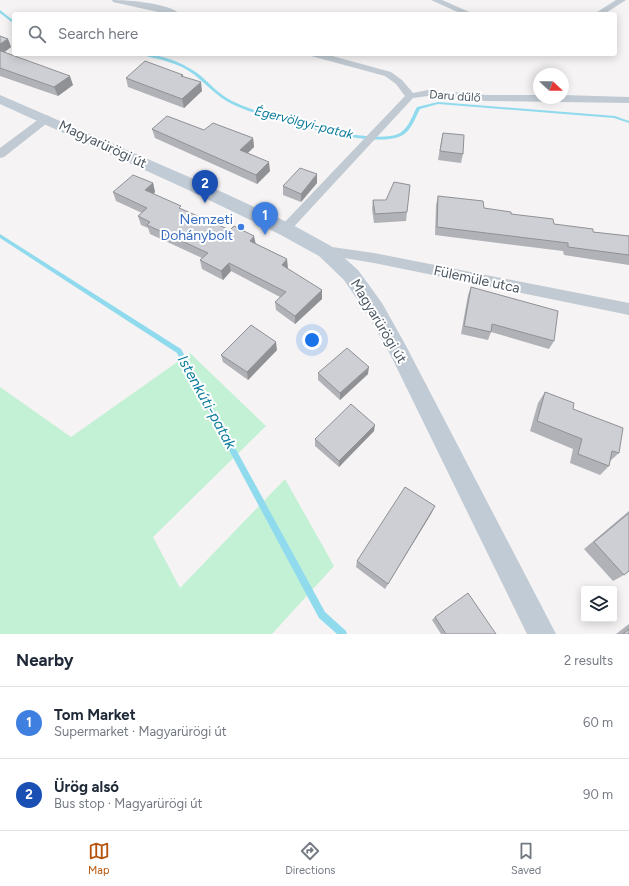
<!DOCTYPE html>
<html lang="en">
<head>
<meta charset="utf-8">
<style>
  :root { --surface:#fff; --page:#f6f6f7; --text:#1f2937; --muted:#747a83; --line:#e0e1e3; --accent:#b45309 }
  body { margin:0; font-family:Figtree,sans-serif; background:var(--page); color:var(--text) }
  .controls { position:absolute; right:12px; bottom:12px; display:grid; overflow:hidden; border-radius:4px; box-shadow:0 2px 10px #0003 }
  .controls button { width:36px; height:36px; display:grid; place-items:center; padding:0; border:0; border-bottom:1px solid var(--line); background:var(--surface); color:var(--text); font:20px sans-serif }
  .compass { position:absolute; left:533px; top:68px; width:36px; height:36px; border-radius:50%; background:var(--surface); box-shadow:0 2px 10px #0003; rotate:112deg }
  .you { position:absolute; left:312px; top:340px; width:14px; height:14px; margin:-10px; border:3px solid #fff; border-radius:50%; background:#1a73e8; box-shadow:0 0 0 6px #1a73e833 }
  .badge { display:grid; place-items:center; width:26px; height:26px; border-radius:50%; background:var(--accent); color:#fff; font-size:13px; font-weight:700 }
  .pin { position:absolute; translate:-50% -33px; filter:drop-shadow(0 1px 2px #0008) }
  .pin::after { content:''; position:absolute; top:21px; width:14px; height:12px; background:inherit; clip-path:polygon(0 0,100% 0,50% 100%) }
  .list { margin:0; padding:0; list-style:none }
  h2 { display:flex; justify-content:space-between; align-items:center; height:52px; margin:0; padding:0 16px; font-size:17px }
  h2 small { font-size:13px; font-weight:400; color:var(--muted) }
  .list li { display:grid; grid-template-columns:26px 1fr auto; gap:12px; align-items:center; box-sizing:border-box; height:72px; padding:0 16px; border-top:1px solid var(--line) }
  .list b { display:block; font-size:15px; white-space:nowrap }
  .list p { margin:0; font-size:13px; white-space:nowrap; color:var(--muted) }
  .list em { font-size:13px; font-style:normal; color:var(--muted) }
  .icon { flex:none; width:22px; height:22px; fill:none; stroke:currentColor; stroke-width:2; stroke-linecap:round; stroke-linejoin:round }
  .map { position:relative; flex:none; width:629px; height:634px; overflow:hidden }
  .search { position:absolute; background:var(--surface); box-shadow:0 2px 10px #0003; left:12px; right:12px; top:12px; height:44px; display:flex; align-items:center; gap:10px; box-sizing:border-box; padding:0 14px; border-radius:4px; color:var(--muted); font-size:15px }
  .sheet { height:196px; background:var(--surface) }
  nav { display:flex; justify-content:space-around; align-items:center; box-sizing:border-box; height:56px; border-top:1px solid var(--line); background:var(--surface); font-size:11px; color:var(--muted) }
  nav a { display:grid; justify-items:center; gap:2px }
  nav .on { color:var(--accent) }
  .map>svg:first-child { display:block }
  .green { fill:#c3f1d5 }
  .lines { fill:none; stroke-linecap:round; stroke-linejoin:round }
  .stream { fill:#90daee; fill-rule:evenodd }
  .street { fill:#c1cad2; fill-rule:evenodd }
  .secondary { fill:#c1cbd6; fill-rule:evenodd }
  .wall { fill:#b0b2b7 }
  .shaded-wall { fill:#909195 }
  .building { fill:#cdcfd5; stroke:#909195 }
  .shop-dot { fill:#3f7fe0; stroke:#fff; stroke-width:1.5 }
  .labels { text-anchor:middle; stroke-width:4; stroke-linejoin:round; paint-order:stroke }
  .far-street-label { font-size:12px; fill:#4a5661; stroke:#fff }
  .far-water-label { font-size:13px; font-style:italic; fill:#0c7c9b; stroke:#fff }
  .street-label { font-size:14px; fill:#4a5661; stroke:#fff }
  .shop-label { font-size:14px; fill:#366cbe; stroke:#fff; text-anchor:end }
  .water-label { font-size:15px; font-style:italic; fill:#0c7c9b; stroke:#fff }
</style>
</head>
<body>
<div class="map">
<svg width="629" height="634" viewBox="0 0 629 634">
  <rect width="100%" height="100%" fill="#f5f3f3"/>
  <path class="green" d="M 190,353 L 266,426 L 153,537 L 180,588 L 285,479 L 334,566 L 272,634 L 0,634 L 0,387 L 71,437 Z"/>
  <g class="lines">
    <path class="stream" d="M 0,10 L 14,21 L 14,24 L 0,13 Z
      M 142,54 C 162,54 186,64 201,76 C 211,85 220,95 232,101 C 260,115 370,146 398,134 C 408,130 412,116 417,107 L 438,102 L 615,116 L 629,121 L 629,123 L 614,118 L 438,104 L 420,109 C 415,118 411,132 401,136 C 375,148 305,127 277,119 C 260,115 243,110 228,102 C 211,92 200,76 182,67 C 175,64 167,61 159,59 C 154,58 147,57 142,54 Z
      M 0,234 L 181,349 L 325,612 L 346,631 L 347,634 L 337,634 L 319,618 L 177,353 L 0,238 Z"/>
    <path class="street" d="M 112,0 C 128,0 169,3 180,14 L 167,14 L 113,2 Z
      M 431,0 L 442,0 L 474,14 L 462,14 Z
      M 616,0 L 626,0 L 604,14 L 594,14 Z
      M 309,54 L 325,54 L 391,72 L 402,80 L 413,93 L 428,90 L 486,95 L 539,95 L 539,98 L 563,98 L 563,95 L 629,97 L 629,103 L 486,101 L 428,96 L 413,98 L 289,232 L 281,232 L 279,229 L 281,226 L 405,96 L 396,84 L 385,76 L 311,56 Z
      M 47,115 L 52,118 L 51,120 L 4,157 L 0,158 L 0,148 L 43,116 Z
      M 325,246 L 374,253 L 629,303 L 629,315 L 374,263 L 320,254 L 319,251 L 320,248 Z"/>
    <path class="secondary" d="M 0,95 L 196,180 L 291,224 L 331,246 L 358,270 L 382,303 L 405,344 L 556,634 L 527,634 L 391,356 L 368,315 L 344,280 L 319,256 L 279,234 L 184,188 L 0,104 Z"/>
  </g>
  <path class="wall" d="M 0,36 L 8,39 L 11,47 L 5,52 L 73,85 L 58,96 L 0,76 Z
    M 183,75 L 183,77 L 202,91 L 184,108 L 128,87 L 126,78 Z
    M 152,129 L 204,130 L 253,138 L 254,147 L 248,153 L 270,171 L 257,184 L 155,138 Z
    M 443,133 L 463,154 L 461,163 L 438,160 L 441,142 Z
    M 317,174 L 317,183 L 301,202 L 283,195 L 283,186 Z
    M 153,183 L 155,192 L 154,194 L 181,209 L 255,243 L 287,259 L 287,268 L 322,299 L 295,324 L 276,310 L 275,302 L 280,297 L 231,271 L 223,280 L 202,269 L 200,260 L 202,258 L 150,234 L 148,228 L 141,225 L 138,216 L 142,213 L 116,201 L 113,192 Z
    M 438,196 L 484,208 L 554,224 L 593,232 L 629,236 L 629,265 L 564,255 L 563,251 L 435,235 L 436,205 Z
    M 373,200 L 386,200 L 407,212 L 406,221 L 374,223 L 372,209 Z
    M 471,287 L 554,341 L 549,349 L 491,332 L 488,340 L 461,334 L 468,295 Z
    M 277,350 L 248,380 L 223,362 L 221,355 Z
    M 318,373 L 368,374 L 340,400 L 318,380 Z
    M 545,392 L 573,409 L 619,453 L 610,461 L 609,466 L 600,475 L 570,463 L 573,449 L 530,431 L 538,403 Z
    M 374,431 L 339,467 L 315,446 L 315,439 Z
    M 435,506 L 431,514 L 385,589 L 356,567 L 357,561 Z
    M 629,511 L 629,571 L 624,575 L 613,581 L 584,549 Z
    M 435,617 L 496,634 L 441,634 L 432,620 Z
    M 629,624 L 629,634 L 616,634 Z"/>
  <path class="shaded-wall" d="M 8,39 L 11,47 L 0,55 L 0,44 Z
    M 70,76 L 73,85 L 58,96 L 54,87 Z
    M 201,82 L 202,91 L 184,108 L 182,99 Z
    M 253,138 L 254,147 L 241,159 L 240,150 Z
    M 269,162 L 270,171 L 257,184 L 256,175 Z
    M 317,174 L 317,183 L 301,202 L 301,194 Z
    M 153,183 L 155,192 L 148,199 L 145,190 Z
    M 254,236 L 256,245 L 250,241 Z
    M 287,259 L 288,268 L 283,273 L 282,265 Z
    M 229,263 L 231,271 L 223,280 L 221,271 Z
    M 322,290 L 322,299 L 295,324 L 295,316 Z
    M 276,342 L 277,350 L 248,380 L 247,372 Z
    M 369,367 L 368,374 L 340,400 L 340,393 Z
    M 375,425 L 374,431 L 339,467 L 339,461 Z
    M 435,506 L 431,514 L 385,589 L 388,584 Z"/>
  <path class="building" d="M 0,36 L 8,39 L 0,44 Z
    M 0,51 L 1,51 L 70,76 L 54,87 L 0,68 Z
    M 145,61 L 183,75 L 181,76 L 201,82 L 182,99 L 126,78 Z
    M 167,116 L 204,130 L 213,123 L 253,138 L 240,150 L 269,162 L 256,175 L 152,129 Z
    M 443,133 L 464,135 L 463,154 L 440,151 Z
    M 300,168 L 317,174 L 301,194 L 283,186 Z
    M 133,175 L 153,183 L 145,190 L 181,206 L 179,208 L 230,230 L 234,226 L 254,236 L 250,241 L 287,259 L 282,265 L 322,290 L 295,316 L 275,302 L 286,292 L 229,263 L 221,271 L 200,260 L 208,253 L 147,225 L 150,222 L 138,216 L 147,208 L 113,192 Z
    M 394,182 L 410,185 L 407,212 L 375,214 L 373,200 L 386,200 Z
    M 438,196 L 483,201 L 484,208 L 511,212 L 511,214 L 553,219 L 554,224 L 593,229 L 593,232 L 629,236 L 629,255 L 568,247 L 568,243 L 437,227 Z
    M 471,287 L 558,311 L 554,341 L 492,324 L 491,332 L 464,326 Z
    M 251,325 L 276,342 L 247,372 L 221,355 Z
    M 347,348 L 369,367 L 340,393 L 318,373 Z
    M 545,392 L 574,403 L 573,409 L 623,428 L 619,453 L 612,451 L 609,466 L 578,454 L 582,439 L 537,421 Z
    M 351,404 L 375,425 L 339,461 L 315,439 Z
    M 405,487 L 435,506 L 388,584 L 357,561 Z
    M 629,513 L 629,571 L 624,575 L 594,542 Z
    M 468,593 L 496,634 L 446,634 L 435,617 Z
    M 629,629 L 629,634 L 623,634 Z"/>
  <circle class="shop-dot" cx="241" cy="227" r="4"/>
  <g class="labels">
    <g class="far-street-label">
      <text transform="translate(455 96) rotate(4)" y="4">Daru dűlő</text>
    </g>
    <g class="far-water-label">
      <text transform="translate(304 122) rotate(14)" y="5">Égervölgyi-patak</text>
    </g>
    <g class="street-label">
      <text transform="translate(103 144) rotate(25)" y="5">Magyarürögi út</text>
      <text transform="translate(477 279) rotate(12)" y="5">Fülemüle utca</text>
      <text transform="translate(379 321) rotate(59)" y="5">Magyarürögi út</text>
    </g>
    <g class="shop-label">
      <text x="233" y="224">Nemzeti<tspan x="233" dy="16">Dohánybolt</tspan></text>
    </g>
    <g class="water-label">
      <text transform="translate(207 402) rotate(61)" y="5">Istenkúti-patak</text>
    </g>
  </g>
</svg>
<div class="controls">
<button><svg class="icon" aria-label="layers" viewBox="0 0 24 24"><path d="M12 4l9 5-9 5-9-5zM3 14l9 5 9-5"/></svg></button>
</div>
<svg class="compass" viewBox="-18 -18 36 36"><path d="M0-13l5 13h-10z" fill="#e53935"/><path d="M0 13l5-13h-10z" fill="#747a83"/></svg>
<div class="you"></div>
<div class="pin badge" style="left:265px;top:235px;background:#3f7fe0">1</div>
<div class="pin badge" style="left:205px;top:203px;background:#1a4fb4">2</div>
<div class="search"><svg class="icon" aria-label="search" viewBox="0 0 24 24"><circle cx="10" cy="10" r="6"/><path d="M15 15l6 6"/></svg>Search here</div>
</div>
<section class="sheet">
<h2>Nearby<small>2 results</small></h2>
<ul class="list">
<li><span class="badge" style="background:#3f7fe0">1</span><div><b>Tom Market</b><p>Supermarket · Magyarürögi út</p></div><em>60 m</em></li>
<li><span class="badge" style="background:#1a4fb4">2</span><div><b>Ürög alsó</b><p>Bus stop · Magyarürögi út</p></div><em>90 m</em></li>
</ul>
</section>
<nav>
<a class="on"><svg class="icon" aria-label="map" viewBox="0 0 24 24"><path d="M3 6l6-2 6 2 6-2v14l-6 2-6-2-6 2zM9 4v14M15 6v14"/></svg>Map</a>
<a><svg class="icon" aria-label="directions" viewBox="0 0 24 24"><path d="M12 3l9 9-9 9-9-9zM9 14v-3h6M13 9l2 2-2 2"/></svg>Directions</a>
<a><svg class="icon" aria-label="saved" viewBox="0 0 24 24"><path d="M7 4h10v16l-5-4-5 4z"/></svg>Saved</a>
</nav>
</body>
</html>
